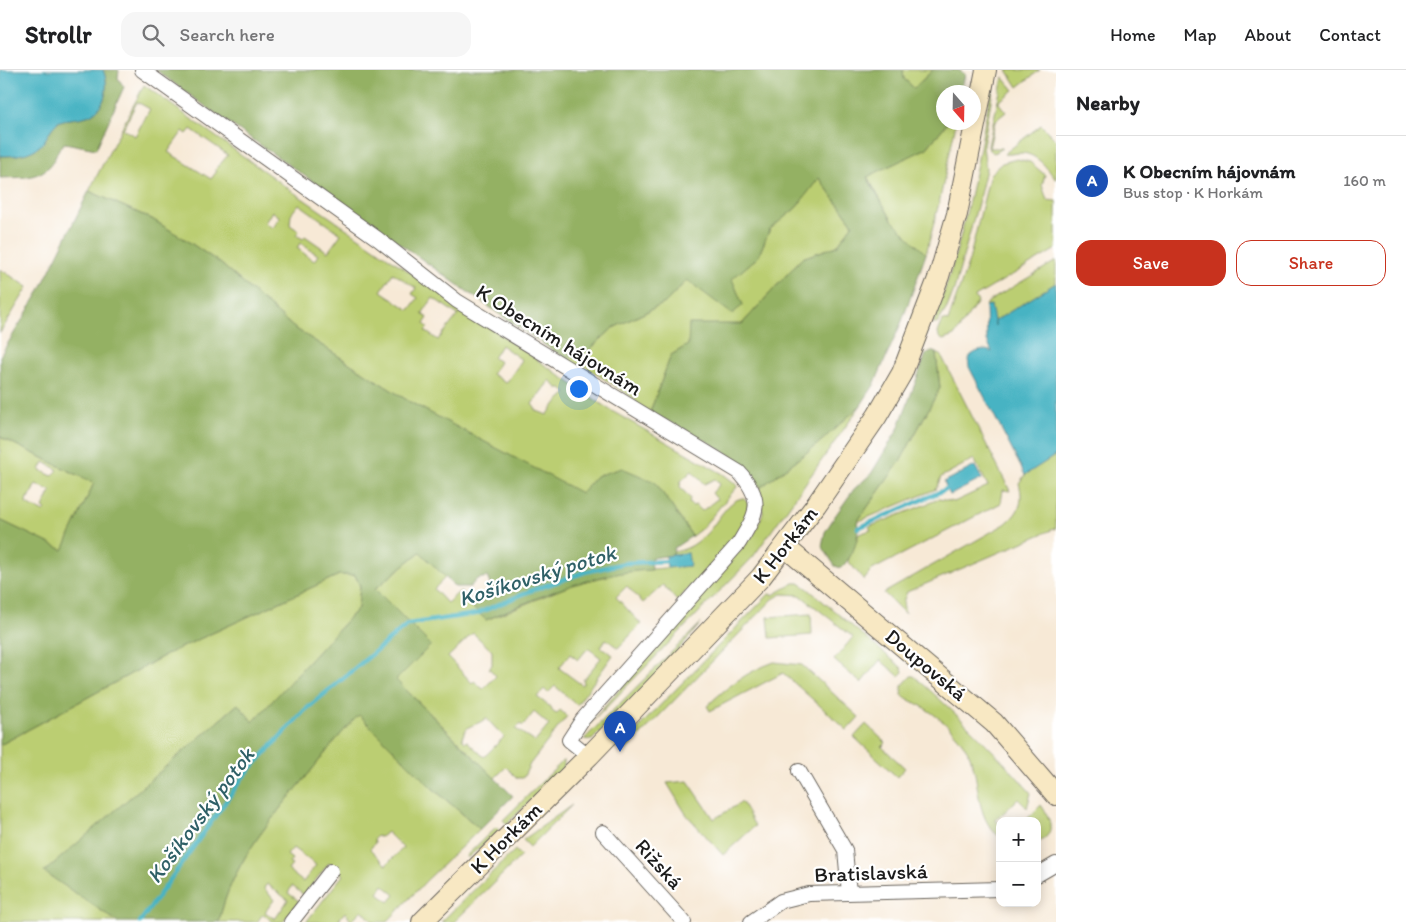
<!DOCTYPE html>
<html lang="en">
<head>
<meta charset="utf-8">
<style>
  :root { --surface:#fff; --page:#f6f6f6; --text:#202124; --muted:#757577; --line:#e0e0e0; --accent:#c8321e }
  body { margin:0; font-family:Itim,sans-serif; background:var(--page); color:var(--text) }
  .controls { position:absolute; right:15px; bottom:15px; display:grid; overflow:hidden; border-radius:10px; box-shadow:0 2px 12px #0003 }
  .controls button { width:45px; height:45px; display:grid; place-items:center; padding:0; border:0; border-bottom:1px solid var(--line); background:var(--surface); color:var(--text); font:25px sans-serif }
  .compass { position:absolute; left:936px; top:15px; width:45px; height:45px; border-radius:50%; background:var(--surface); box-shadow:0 2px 12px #0003; rotate:160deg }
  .you { position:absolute; left:578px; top:318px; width:18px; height:18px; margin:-12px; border:4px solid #fff; border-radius:50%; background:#1a73e8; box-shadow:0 0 0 8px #1a73e833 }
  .badge { display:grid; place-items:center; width:32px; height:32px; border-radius:50%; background:var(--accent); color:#fff; font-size:16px; font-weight:700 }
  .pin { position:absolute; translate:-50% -41px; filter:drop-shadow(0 1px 2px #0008) }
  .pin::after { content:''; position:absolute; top:26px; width:18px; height:15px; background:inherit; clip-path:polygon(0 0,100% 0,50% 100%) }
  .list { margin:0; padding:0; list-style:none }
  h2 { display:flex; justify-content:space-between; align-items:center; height:65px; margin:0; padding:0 20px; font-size:21px }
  h2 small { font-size:16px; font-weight:400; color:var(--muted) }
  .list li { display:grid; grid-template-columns:32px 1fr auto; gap:15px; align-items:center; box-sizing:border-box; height:90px; padding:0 20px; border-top:1px solid var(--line) }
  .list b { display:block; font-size:19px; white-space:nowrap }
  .list p { margin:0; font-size:16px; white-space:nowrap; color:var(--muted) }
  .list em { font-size:16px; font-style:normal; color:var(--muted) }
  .actions { display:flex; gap:10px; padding:15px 20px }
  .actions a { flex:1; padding:11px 0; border:1px solid var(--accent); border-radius:15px; text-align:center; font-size:18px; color:var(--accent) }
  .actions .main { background:var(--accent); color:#fff }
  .icon { flex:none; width:28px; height:28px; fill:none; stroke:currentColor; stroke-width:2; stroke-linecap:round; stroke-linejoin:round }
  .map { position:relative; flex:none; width:1056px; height:852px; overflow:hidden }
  header { display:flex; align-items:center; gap:30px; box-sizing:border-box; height:70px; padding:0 25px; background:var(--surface); border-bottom:1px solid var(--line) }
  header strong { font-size:24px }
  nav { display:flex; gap:28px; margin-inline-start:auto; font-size:18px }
  .search { width:350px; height:45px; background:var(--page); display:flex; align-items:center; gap:12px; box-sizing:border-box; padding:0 18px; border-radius:15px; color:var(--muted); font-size:19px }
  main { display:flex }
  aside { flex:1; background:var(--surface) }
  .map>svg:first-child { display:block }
  .green { fill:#bbce72; stroke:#6c7547; fill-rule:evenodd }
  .forest { fill:#94b164; stroke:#586640 }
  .water { fill:#46b3c3; stroke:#316870 }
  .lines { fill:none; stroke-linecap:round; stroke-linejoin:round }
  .stream { stroke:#46b3c3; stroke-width:4.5 }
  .street-casing { stroke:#69645d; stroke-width:16 }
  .secondary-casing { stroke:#69645d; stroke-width:22 }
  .street { stroke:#fff; stroke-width:14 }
  .secondary { stroke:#f8e8c3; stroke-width:20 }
  .labels { text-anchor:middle; stroke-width:4.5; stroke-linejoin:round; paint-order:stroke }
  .street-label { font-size:21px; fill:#1c1c1c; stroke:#fff }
  .water-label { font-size:22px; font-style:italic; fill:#2f6067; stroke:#fff }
</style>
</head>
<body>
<header>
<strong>Strollr</strong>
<div class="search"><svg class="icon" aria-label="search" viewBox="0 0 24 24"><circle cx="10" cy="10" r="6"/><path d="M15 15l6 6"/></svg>Search here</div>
<nav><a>Home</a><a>Map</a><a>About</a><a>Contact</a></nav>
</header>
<main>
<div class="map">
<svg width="1056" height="852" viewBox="0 0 1056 852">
  <rect width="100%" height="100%" fill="#fff"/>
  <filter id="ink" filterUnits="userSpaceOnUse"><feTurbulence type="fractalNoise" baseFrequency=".02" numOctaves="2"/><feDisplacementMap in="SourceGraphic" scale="10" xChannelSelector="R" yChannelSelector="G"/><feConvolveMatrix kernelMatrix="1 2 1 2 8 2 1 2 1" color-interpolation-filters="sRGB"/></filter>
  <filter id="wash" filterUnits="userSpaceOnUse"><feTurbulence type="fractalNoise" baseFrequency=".0096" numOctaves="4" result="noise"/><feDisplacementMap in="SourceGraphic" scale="20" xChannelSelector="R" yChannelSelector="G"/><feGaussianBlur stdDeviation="1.12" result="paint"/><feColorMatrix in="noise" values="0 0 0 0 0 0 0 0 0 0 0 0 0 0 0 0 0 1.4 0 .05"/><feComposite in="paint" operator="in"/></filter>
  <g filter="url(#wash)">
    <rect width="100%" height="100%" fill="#f7e9d6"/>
    <path class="green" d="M 903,0 L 933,0 L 914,18 L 904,9 Z
      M 1007,0 L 1040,0 L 1018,17 Z
      M 1003,7 L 1014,20 L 998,32 L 1006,42 L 995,51 L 989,78 L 1002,78 L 994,83 L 989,80 L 988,76 Z
      M 995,9 L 983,76 L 986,99 L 978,133 L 954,220 L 947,238 L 937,254 L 933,253 C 961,181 975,106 989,30 Z
      M 144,15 L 286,117 L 610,340 L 723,404 L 736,414 L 737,417 L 701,459 L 692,466 L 655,412 L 596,406 L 581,424 L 410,332 L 293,257 L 220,193 L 186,170 L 152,149 L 89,121 ZM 137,32 L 150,39 L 135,66 L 123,59 ZM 191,59 L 228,85 L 215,100 L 217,101 L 211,109 L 168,82 L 183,61 L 187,64 ZM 299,134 L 341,164 L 328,182 L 305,166 L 303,169 L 296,165 L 299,161 L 290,155 L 291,144 ZM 272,141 L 280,147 L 273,158 L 265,153 ZM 300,173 L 318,185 L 314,191 L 297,178 ZM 393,203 L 416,218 L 412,224 L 418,228 L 409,240 L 381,221 ZM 433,228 L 458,245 L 438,270 L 425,261 L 428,257 L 424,254 L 428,248 L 422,244 ZM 501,275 L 522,290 L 506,313 L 492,304 L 500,292 L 493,288 ZM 550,310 L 557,318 L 561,318 L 567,323 L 558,331 L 547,345 L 537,341 L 532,334 ZM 692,401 L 704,414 L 715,409 L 720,414 L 712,423 L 717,429 L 702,441 L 696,435 L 692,436 L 689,433 L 690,428 L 680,417 L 681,411 Z
      M 947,53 L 956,53 L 940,129 L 926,184 L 892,150 L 867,106 L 927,78 Z
      M 1041,55 L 1056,70 L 1056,110 C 1047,98 1037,83 1020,83 C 1015,83 1009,85 1004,84 Z
      M 1017,89 L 1030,92 L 1045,105 L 1042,115 L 1047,130 L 1056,131 L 1056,179 L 975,227 L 978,232 L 954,266 L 943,270 L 939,267 L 938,263 L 943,250 L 948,251 L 969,191 L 990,104 L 1002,93 Z
      M 818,107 L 853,154 L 837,176 L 802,188 L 742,254 L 688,275 L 671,285 L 650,342 L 637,335 L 635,329 L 583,295 L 575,295 L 566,289 L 587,282 L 613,258 L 665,233 L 687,210 L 743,235 L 731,209 L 758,187 L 770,159 L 796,138 Z
      M 1056,191 L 1056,213 L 995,251 L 991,244 L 991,235 L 986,236 L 988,232 Z
      M 0,199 L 28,217 L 0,263 Z
      M 936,283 L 941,285 L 1010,421 L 1003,420 L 1001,433 L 872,500 L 864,510 L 848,491 L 859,464 L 871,460 L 869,457 L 939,429 L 954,432 L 988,416 L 974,389 L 941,407 L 936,419 L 857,452 L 901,390 L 940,318 Z
      M 861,335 L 753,487 L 587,657 L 755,463 L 763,443 L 760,418 L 819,373 Z
      M 0,367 L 94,413 L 63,481 L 0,450 ZM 44,392 L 58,400 L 52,406 L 40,400 ZM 36,414 L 51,421 L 43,438 L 46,440 L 44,442 L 26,434 L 27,427 L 29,428 Z
      M 1056,385 L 1056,458 L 907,522 L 903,532 L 905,544 L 884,523 L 1005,454 C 1020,442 1024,432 1019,413 L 1025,405 Z
      M 743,428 L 748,433 C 751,461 695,509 677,531 L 663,515 L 643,533 L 627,516 L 616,527 L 641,554 L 618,578 L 606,569 L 601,577 L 613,585 L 577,635 L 555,616 L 548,623 L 544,619 L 537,627 L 552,638 L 551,640 L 556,644 L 560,640 L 567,646 L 530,694 L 523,708 L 517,708 L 506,697 L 495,708 L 396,610 L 431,575 L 375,519 L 420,482 L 446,507 L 434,519 L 447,533 L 460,521 L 486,550 L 574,514 L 628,501 L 689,496 L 688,484 L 673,485 L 673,482 C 686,480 695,475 704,466 C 716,456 726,430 743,428 ZM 473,563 L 492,581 L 492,595 L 489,598 L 496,606 L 483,619 L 474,611 L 472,613 L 448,587 ZM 588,578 L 601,588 L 583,610 L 584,612 L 582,615 L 559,598 L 570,584 L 578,590 ZM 534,642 L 549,655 L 535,672 L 516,659 L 520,654 L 523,656 ZM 486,648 L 504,667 L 484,687 L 467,671 L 465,672 L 462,669 C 467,651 475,658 486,648 Z
      M 339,505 L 355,505 L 360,516 L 358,538 L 253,653 L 238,634 L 45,802 L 118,852 L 0,852 L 0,675 L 171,582 Z
      M 794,513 L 799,513 L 807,518 L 902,598 L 903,602 L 899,606 L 880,590 L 861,613 L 834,590 L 853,567 L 800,525 L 782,524 L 773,529 L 624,682 L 641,655 L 769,524 L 773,525 Z
      M 811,544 L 812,565 L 770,568 L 768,547 Z
      M 701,553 L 668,592 L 592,670 L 584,669 Z
      M 774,592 L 802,595 L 859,647 L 847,660 L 783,603 L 710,641 L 707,636 C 729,615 745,603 774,592 Z
      M 911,606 L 914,606 C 956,643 995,681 1031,723 L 1027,738 L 1018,729 L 996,750 L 1000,755 L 1000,767 C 973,747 982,710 968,682 C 957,661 938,646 918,634 C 912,631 906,630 902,625 L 902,616 Z
      M 359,645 L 430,716 L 480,759 L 426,811 L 387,852 L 373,852 L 362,840 L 351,851 L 345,842 L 337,852 L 306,852 L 343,805 L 329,793 L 304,825 L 292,816 L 288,823 L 299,831 L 283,852 L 273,852 L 263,844 L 257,852 L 219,852 C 230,797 267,754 302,712 C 321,689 338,665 359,645 ZM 387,762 L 403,778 L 386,795 L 370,779 L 375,773 L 374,769 L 377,766 L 381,767 ZM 293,778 L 316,795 L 303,812 L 288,800 L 292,795 L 289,793 L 292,789 L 287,785 ZM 267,814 L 288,830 L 275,849 L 265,842 L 274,830 L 264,818 ZM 383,815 L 395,825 L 389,832 L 378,823 Z
      M 866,654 L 886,673 L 882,677 L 905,698 L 897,707 L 854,667 Z
      M 564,690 L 564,697 L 507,754 L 503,750 Z
      M 688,711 L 714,749 L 742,732 L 755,756 L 723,785 L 686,744 L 667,713 Z
      M 572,735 L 530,777 L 523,770 Z
      M 1041,735 C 1052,751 1056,764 1037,773 L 1037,751 L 1025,751 Z
      M 496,757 L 500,761 L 467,788 L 466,786 Z
      M 515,780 L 521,786 L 454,852 L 441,852 Z"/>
    <path class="forest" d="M 103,0 L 119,0 L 118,8 L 124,17 L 96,79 L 65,73 C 57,77 57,87 52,93 C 40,110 19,107 0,108 L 0,86 C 14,86 30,85 41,75 C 48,68 50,56 60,51 C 68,48 79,49 87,46 C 106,40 110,15 103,0 Z
      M 156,0 L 903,0 L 904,9 L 914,18 L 933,0 L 958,0 L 965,4 L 961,22 L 944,22 L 944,52 L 947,53 L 927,78 L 867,107 L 892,150 L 926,184 L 902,251 L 874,315 L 861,335 L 819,373 L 760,418 C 742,382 684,361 650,342 L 671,285 L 688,275 L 689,254 L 742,254 L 802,188 L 837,176 L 853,154 L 819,108 L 796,138 L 770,159 L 758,187 L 732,209 L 743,235 L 732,244 L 687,210 L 665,233 L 613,258 L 587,282 L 566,289 C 485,236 408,179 329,123 C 271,82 213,43 156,0 Z
      M 89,121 L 152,149 L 186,170 L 220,193 L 293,257 L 410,332 L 581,423 L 596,406 L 622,398 L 655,412 L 692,466 L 674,478 L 673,485 L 651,488 L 652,500 C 593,502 539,527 486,550 L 472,537 L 489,524 L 490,514 L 487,507 L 477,509 L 470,517 L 455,517 L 420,482 L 375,519 L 431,575 L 396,610 L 513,726 L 480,759 L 430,716 L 359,645 C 338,665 321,689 302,712 C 267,754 230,797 219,852 L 118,852 L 44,802 L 238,634 L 253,652 L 358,538 L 360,516 L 355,505 L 339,505 L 171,582 L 0,675 L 0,450 L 63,480 L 94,413 L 0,367 L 0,286 L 38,224 Z
      M 931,281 L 936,283 L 940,318 L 901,390 L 857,452 C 860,469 853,486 841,498 L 835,496 L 822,476 L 825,462 L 835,446 L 854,419 L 871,404 L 898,359 L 926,284 Z"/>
    <path class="water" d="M 0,0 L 103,0 C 110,15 106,40 87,46 C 79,49 68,48 60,51 C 50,56 48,68 41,75 C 30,85 14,86 0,86 Z
      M 1056,213 L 1056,385 L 1025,405 L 969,297 L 968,289 C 972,281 986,278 992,282 L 987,270 L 986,236 L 991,235 L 995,256 L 995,251 Z
      M 975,396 L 982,409 L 950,425 L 944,412 Z
      M 688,483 L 690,496 L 667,498 L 666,486 Z"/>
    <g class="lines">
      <path class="stream" d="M 858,458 L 951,417
        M 140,852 L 243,707 L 304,641 L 408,554 L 476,544 L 530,521 L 585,502 L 625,493 L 670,491"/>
    </g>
  </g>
  <g filter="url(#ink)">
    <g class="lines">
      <g class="street-casing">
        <path id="street" d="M 142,0 L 378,169 L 457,231 L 739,402 C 765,431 757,443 739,473 L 582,650 L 569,670 L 589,686
          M 799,701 L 845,780 L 849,823
          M 603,762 L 684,852
          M 1037,805 L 1056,794
          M 291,852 L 331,801
          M 751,852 L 781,831 L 809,824 L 1000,819"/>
      </g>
      <g class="secondary-casing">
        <path id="secondary" d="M 785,477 L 994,653 L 1056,725
          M 422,852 L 589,686 L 761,507 L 816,435 L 877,346 L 902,303 L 939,206 L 957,144 L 986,0"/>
      </g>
      <use href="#street" class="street"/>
      <use href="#secondary" class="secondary"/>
    </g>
  </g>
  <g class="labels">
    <g class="street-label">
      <text transform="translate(559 270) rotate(32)" y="7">K Obecním hájovnám</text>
      <text transform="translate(785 475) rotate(-52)" y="7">K Horkám</text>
      <text transform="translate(926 595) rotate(40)" y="7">Doupovská</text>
      <text transform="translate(506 768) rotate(-45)" y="7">K Horkám</text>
      <text transform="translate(659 794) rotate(48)" y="7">Rižská</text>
      <text transform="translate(871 803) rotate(-2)" y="7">Bratislavská</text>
    </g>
    <g class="water-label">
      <text transform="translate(537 505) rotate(-17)" y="8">Košíkovský potok</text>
      <text transform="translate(200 745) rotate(-53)" y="8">Košíkovský potok</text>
    </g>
  </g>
</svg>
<div class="controls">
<button>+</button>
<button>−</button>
</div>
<svg class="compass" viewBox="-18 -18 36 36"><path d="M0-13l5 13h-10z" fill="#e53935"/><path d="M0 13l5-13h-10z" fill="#757577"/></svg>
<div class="you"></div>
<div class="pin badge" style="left:620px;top:682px;background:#1a4fb4">A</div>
</div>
<aside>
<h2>Nearby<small></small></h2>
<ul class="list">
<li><span class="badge" style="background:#1a4fb4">A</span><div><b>K Obecním hájovnám</b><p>Bus stop · K Horkám</p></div><em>160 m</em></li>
</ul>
<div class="actions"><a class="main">Save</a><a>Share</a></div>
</aside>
</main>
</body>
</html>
